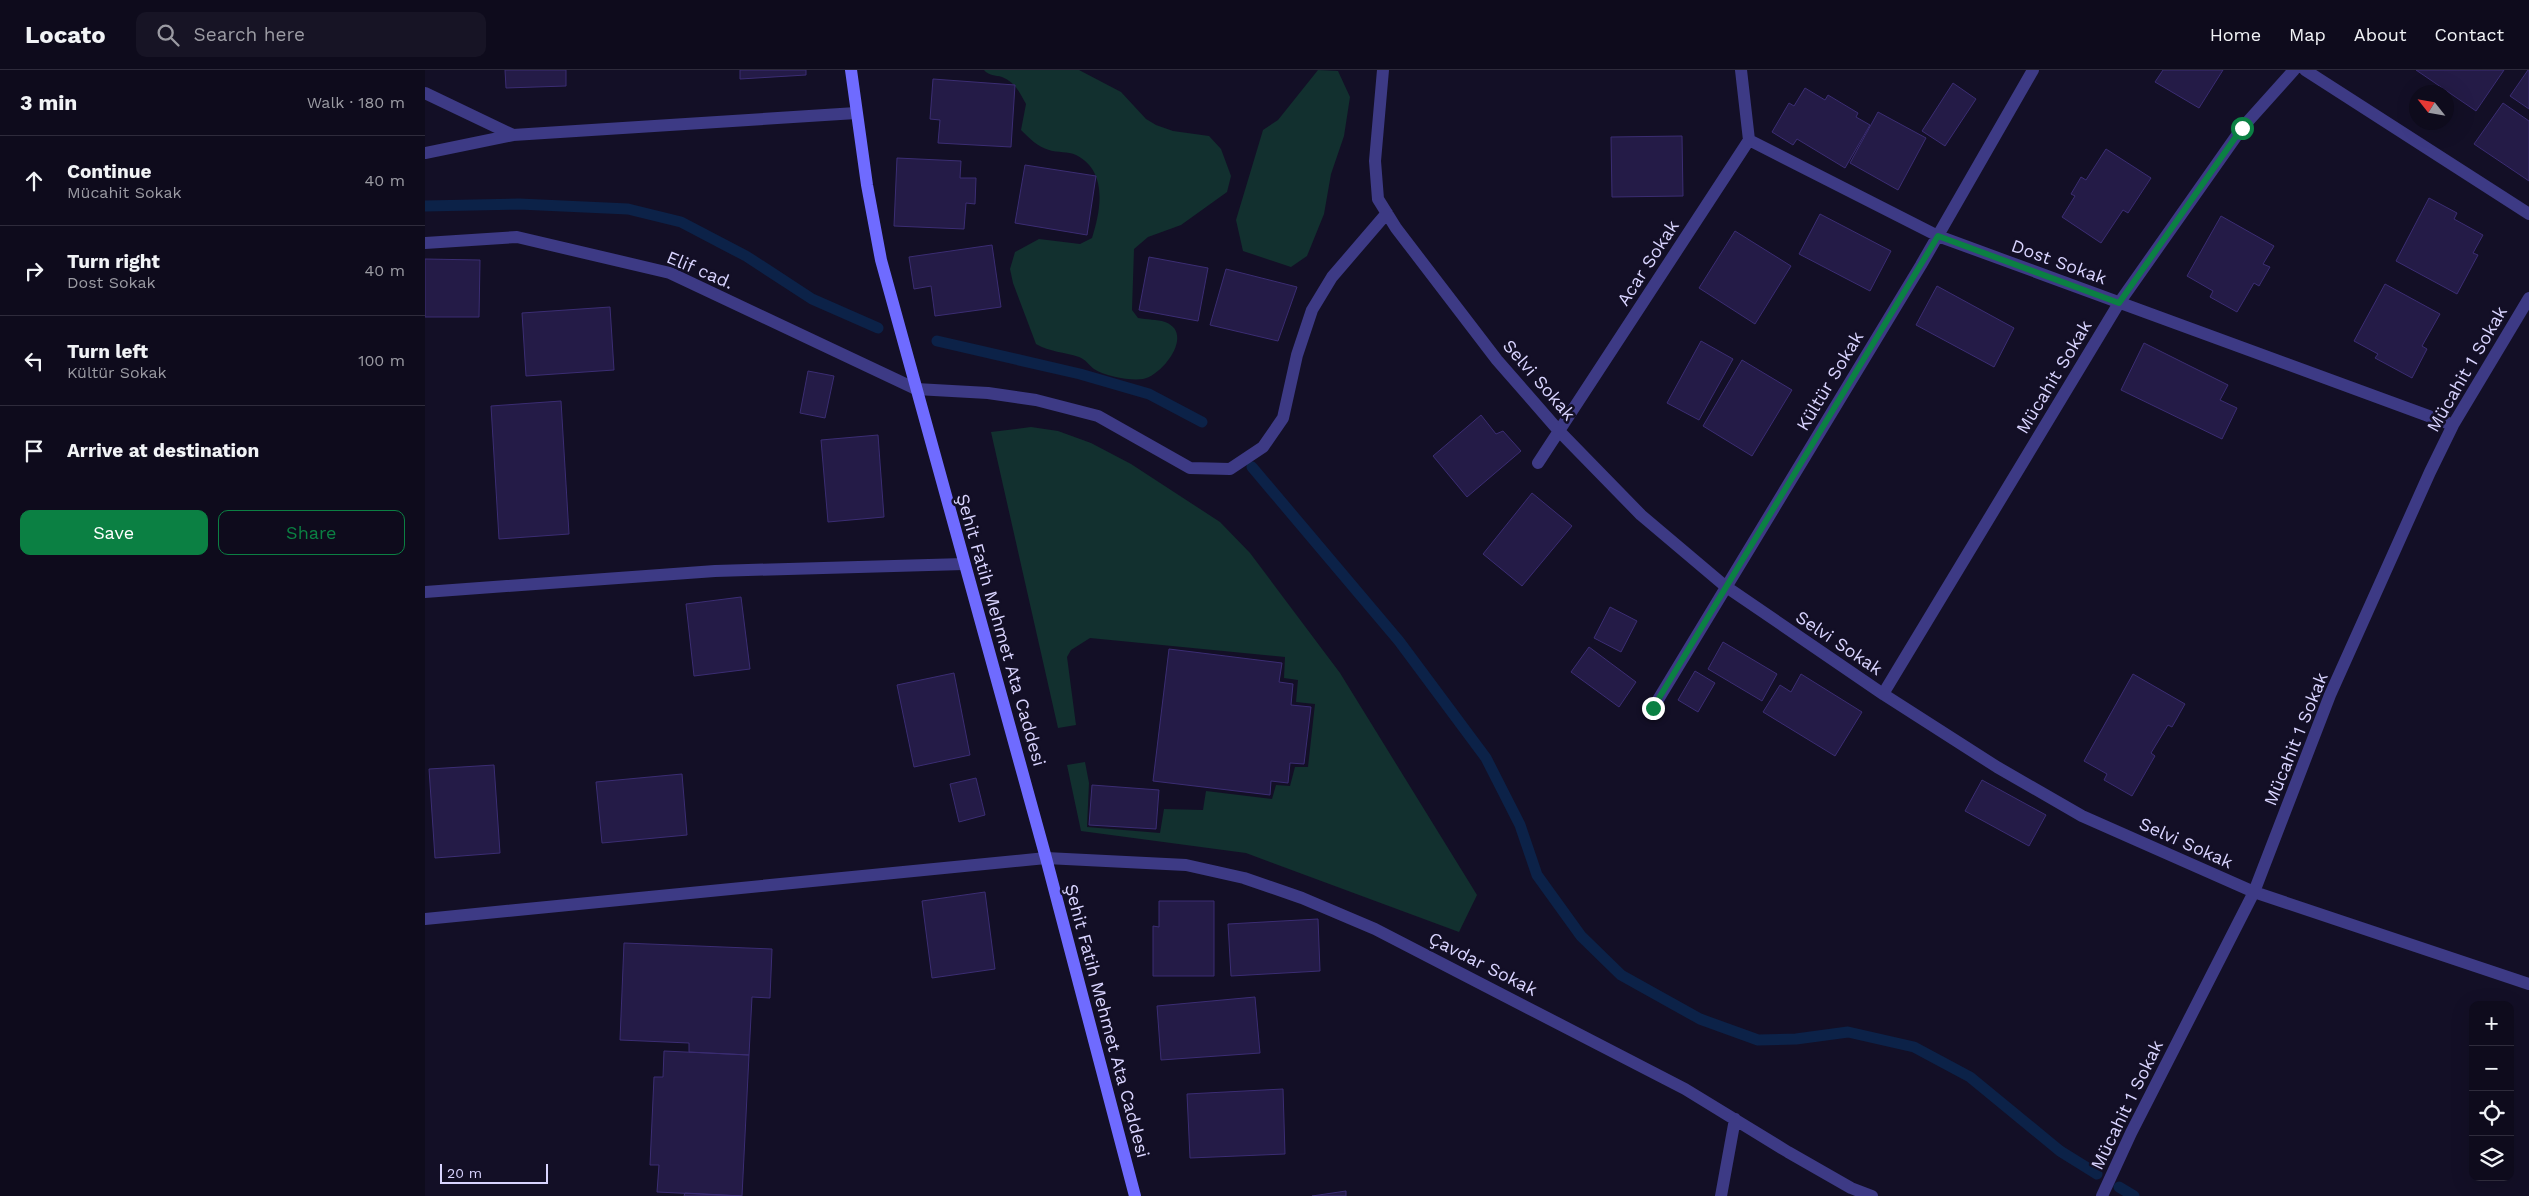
<!DOCTYPE html>
<html lang="en">
<head>
<meta charset="utf-8">
<style>
  :root { --surface:#0e0b1c; --page:#171425; --text:#f1f3f6; --muted:#9b9ba3; --line:#2e2b3b; --accent:#0b8043 }
  body { margin:0; font-family:"Work Sans",sans-serif; background:var(--page); color:var(--text) }
  .controls { position:absolute; right:15px; bottom:15px; display:grid; overflow:hidden; border-radius:10px; box-shadow:0 5px 20px #0002 }
  .controls button { width:45px; height:45px; display:grid; place-items:center; padding:0; border:0; border-bottom:1px solid var(--line); background:var(--surface); color:var(--text); font:25px sans-serif }
  .compass { position:absolute; left:1984px; top:15px; width:45px; height:45px; border-radius:50%; background:var(--surface); box-shadow:0 5px 20px #0002; rotate:301deg }
  .scale { position:absolute; left:15px; bottom:12px; width:108px; box-sizing:border-box; padding-left:5px; border:2px solid #d9d4ff; border-top:0; font-size:14px; line-height:18px; white-space:nowrap; color:#d9d4ff; -webkit-text-stroke:4px #130f26; paint-order:stroke }
  .stop { position:absolute; width:15px; height:15px; margin:-11px; border:4px solid #0b8043; border-radius:50%; background:#fff }
  .stop.end { background:#0b8043; border-color:#fff; box-shadow:0 1px 5px #0008 }
  .list { margin:0; padding:0; list-style:none }
  h2 { display:flex; justify-content:space-between; align-items:center; height:65px; margin:0; padding:0 20px; font-size:21px }
  h2 small { font-size:16px; font-weight:400; color:var(--muted) }
  .list li { display:grid; grid-template-columns:32px 1fr auto; gap:15px; align-items:center; box-sizing:border-box; height:90px; padding:0 20px; border-top:1px solid var(--line) }
  .list b { display:block; font-size:19px; white-space:nowrap }
  .list p { margin:0; font-size:16px; white-space:nowrap; color:var(--muted) }
  .list em { font-size:16px; font-style:normal; color:var(--muted) }
  .actions { display:flex; gap:10px; padding:15px 20px }
  .actions a { flex:1; padding:11px 0; border:1px solid var(--accent); border-radius:10px; text-align:center; font-size:18px; color:var(--accent) }
  .actions .main { background:var(--accent); color:#fff }
  .icon { flex:none; width:28px; height:28px; fill:none; stroke:currentColor; stroke-width:2; stroke-linecap:round; stroke-linejoin:round }
  .map { position:relative; flex:none; width:2104px; height:1126px; overflow:hidden }
  header { display:flex; align-items:center; gap:30px; box-sizing:border-box; height:70px; padding:0 25px; background:var(--surface); border-bottom:1px solid var(--line) }
  header strong { font-size:24px }
  nav { display:flex; gap:28px; margin-inline-start:auto; font-size:18px }
  .search { width:350px; height:45px; background:var(--page); display:flex; align-items:center; gap:12px; box-sizing:border-box; padding:0 18px; border-radius:10px; color:var(--muted); font-size:19px }
  main { display:flex }
  aside { flex:1; background:var(--surface) }
  .map>svg:first-child { display:block }
  .green { fill:#12302f }
  .lines { fill:none; stroke-linecap:round; stroke-linejoin:round }
  .stream { stroke:#0c2248; stroke-width:11 }
  .building { fill:#241b47; stroke:#3b2d73 }
  .street { stroke:#3d3a85; stroke-width:12 }
  .secondary { stroke:#6f6bff; stroke-width:12 }
  .route { stroke:#0b8043; stroke-width:6 }
  .labels { text-anchor:middle; stroke-width:5; stroke-linejoin:round; paint-order:stroke }
  .street-label { font-size:18px; fill:#d9d4ff; stroke:#130f26 }
</style>
</head>
<body>
<header>
<strong>Locato</strong>
<div class="search"><svg class="icon" aria-label="search" viewBox="0 0 24 24"><circle cx="10" cy="10" r="6"/><path d="M15 15l6 6"/></svg>Search here</div>
<nav><a>Home</a><a>Map</a><a>About</a><a>Contact</a></nav>
</header>
<main>
<aside>
<h2>3 min<small>Walk · 180 m</small></h2>
<ul class="list">
<li><svg class="icon" aria-label="ahead" viewBox="0 0 24 24"><path d="M12 20V5M6 11l6-6 6 6"/></svg><div><b>Continue</b><p>Mücahit Sokak</p></div><em>40 m</em></li>
<li><svg class="icon" aria-label="right" viewBox="0 0 24 24"><path d="M7 20v-9h11M14 6l5 5-5 5"/></svg><div><b>Turn right</b><p>Dost Sokak</p></div><em>40 m</em></li>
<li><svg class="icon" aria-label="left" viewBox="0 0 24 24"><path d="M17 20v-9H6M10 6l-5 5 5 5"/></svg><div><b>Turn left</b><p>Kültür Sokak</p></div><em>100 m</em></li>
<li><svg class="icon" aria-label="arrive" viewBox="0 0 24 24"><path d="M6 21V4h12l-3 4 3 4H6"/></svg><div><b>Arrive at destination</b></div></li>
</ul>
<div class="actions"><a class="main">Save</a><a>Share</a></div>
</aside>
<div class="map">
<svg width="2104" height="1126" viewBox="0 0 2104 1126">
  <rect width="100%" height="100%" fill="#130f26"/>
  <path class="green" d="M 559,0 L 654,0 L 696,22 L 721,49 L 731,55 L 748,61 L 784,66 L 796,79 L 806,106 L 802,122 L 756,155 L 723,167 L 709,179 L 707,240 L 713,248 C 722,250 732,249 740,252 C 770,263 738,305 718,309 C 705,311 680,306 669,299 C 664,295 660,289 654,287 C 639,282 625,282 611,274 L 588,213 L 585,199 L 590,182 L 614,169 L 655,174 L 667,168 C 676,140 683,101 651,85 C 643,81 633,83 624,80 C 613,77 604,68 596,60 L 601,34 C 595,23 590,12 577,7 C 570,5 564,6 559,0 Z
    M 893,0 L 913,1 L 925,27 L 919,66 L 906,104 L 899,144 L 882,186 L 866,197 L 818,181 L 811,150 L 838,60 L 853,50 Z
    M 606,357 L 633,361 L 666,373 L 706,394 L 795,452 L 825,483 L 915,603 L 1052,825 L 1034,862 L 821,783 L 656,761 L 642,695 L 660,692 L 664,713 L 662,757 L 735,763 L 739,739 L 778,740 L 781,721 L 847,729 L 851,715 L 865,716 L 870,697 L 883,697 L 890,634 L 871,632 L 873,610 L 859,608 L 860,587 L 665,568 L 646,580 L 642,587 L 651,655 L 633,658 L 566,362 Z"/>
  <g class="lines">
    <path class="stream" d="M 0,136 L 94,134 L 203,139 L 256,152 L 321,186 L 387,229 L 453,258
      M 512,271 L 655,304 L 724,324 L 777,352
      M 827,397 L 974,571 L 1061,688 L 1095,755 L 1112,805 L 1156,866 L 1196,905 L 1275,949 L 1333,970 L 1371,969 L 1423,962 L 1489,977 L 1545,1007 L 1635,1081 L 1672,1104
      M 1694,1117 L 1709,1126"/>
  </g>
  <path class="building" d="M 80,0 L 141,0 L 141,16 L 81,18 Z
    M 315,0 L 381,0 L 381,5 L 315,9 Z
    M 1738,0 L 1798,0 L 1774,38 L 1730,12 Z
    M 1991,0 L 2079,0 L 2051,41 Z
    M 2103,0 L 2104,0 L 2104,39 L 2085,26 Z
    M 508,9 L 590,15 L 586,77 L 513,73 L 515,50 L 505,49 Z
    M 1528,13 L 1551,29 L 1520,76 L 1497,61 Z
    M 1380,18 L 1400,30 L 1403,25 L 1433,43 L 1431,47 L 1445,55 L 1420,98 L 1372,69 L 1368,75 L 1347,62 L 1364,33 L 1369,36 Z
    M 2078,33 L 2104,51 L 2104,111 L 2049,74 Z
    M 1453,42 L 1501,68 L 1473,120 L 1425,93 Z
    M 1257,66 L 1258,126 L 1187,127 L 1186,67 Z
    M 1681,79 L 1726,108 L 1703,143 L 1698,140 L 1676,173 L 1637,147 L 1650,126 L 1646,124 L 1656,107 L 1661,110 Z
    M 472,88 L 536,91 L 535,108 L 551,108 L 550,134 L 541,133 L 539,159 L 469,156 Z
    M 600,95 L 671,106 L 662,165 L 590,153 Z
    M 2004,128 L 2032,143 L 2029,149 L 2058,165 L 2048,183 L 2053,185 L 2032,224 L 1971,191 Z
    M 1395,144 L 1466,181 L 1445,221 L 1374,184 Z
    M 1796,146 L 1849,176 L 1838,194 L 1845,197 L 1834,216 L 1829,213 L 1812,242 L 1785,227 L 1788,221 L 1762,206 Z
    M 1310,161 L 1366,196 L 1330,254 L 1274,218 Z
    M 567,175 L 576,237 L 510,246 L 506,216 L 489,219 L 484,187 Z
    M 724,187 L 783,198 L 773,251 L 714,240 Z
    M 0,189 L 55,190 L 54,247 L 0,247 Z
    M 801,199 L 872,217 L 853,271 L 785,255 Z
    M 1960,214 L 2015,244 L 1997,276 L 2002,279 L 1987,308 L 1950,288 L 1953,284 L 1929,271 Z
    M 1512,216 L 1589,258 L 1569,297 L 1491,255 Z
    M 185,237 L 189,300 L 101,306 L 97,243 Z
    M 1276,271 L 1308,289 L 1274,350 L 1242,333 Z
    M 1719,273 L 1803,315 L 1795,330 L 1812,338 L 1797,369 L 1696,320 Z
    M 1317,290 L 1367,320 L 1327,386 L 1278,356 Z
    M 383,301 L 409,306 L 400,348 L 375,343 Z
    M 136,331 L 144,464 L 74,469 L 66,336 Z
    M 1056,345 L 1071,364 L 1078,361 L 1096,381 L 1042,427 L 1008,386 Z
    M 453,365 L 459,447 L 403,452 L 396,370 Z
    M 1107,423 L 1147,456 L 1097,516 L 1058,484 Z
    M 316,527 L 325,599 L 269,606 L 261,534 Z
    M 1185,537 L 1212,551 L 1196,582 L 1169,568 Z
    M 1298,572 L 1352,604 L 1337,631 L 1283,599 Z
    M 1164,577 L 1211,612 L 1194,637 L 1146,602 Z
    M 744,579 L 857,593 L 854,612 L 868,614 L 866,635 L 886,637 L 879,694 L 865,693 L 863,713 L 846,711 L 845,725 L 728,711 Z
    M 1270,601 L 1290,613 L 1273,642 L 1253,630 Z
    M 529,603 L 545,685 L 489,697 L 472,615 Z
    M 1376,604 L 1437,642 L 1410,686 L 1338,642 L 1355,615 L 1366,622 Z
    M 1708,604 L 1760,634 L 1747,657 L 1743,655 L 1726,683 L 1730,686 L 1707,726 L 1679,710 L 1682,704 L 1659,691 Z
    M 69,695 L 75,783 L 10,788 L 4,699 Z
    M 257,704 L 262,765 L 177,773 L 171,712 Z
    M 551,708 L 560,745 L 534,752 L 525,714 Z
    M 1557,710 L 1621,745 L 1604,776 L 1540,741 Z
    M 667,715 L 734,720 L 731,759 L 664,755 Z
    M 560,822 L 570,899 L 507,908 L 497,831 Z
    M 734,831 L 789,831 L 789,906 L 728,906 L 728,856 L 734,857 Z
    M 893,849 L 895,901 L 806,906 L 803,854 Z
    M 199,873 L 347,879 L 345,928 L 327,927 L 324,985 L 264,982 L 264,973 L 195,970 Z
    M 830,927 L 835,983 L 736,990 L 732,936 Z
    M 239,981 L 324,985 L 317,1126 L 232,1122 L 234,1095 L 225,1095 L 229,1007 L 238,1007 Z
    M 858,1019 L 860,1084 L 765,1088 L 762,1024 Z
    M 921,1121 L 921,1126 L 887,1126 Z
    M 260,1123 L 317,1126 L 259,1126 Z"/>
  <g class="lines">
    <path class="street" d="M 958,0 L 950,91 L 953,129 L 971,158 L 1072,290 L 1134,361 L 1216,445 L 1300,516 L 1458,624 L 1572,697 L 1657,746 L 1829,822 L 2104,914
      M 1880,0 L 2104,144
      M 0,23 L 88,65
      M 1324,70 L 1513,166 L 2028,355
      M 0,83 L 88,65 L 431,43
      M 0,173 L 92,167 L 245,203 L 491,319 L 563,323 L 611,330 L 673,346 L 765,398 L 805,399 L 838,377 L 858,348 L 872,285 L 887,240 L 907,207 L 962,143
      M 1113,393 L 1324,70 L 1316,0
      M 0,522 L 290,501 L 539,494
      M 1458,624 L 1694,233 L 1817,58 L 1869,0
      M 1228,638 L 1496,195 L 1608,0
      M 0,849 L 621,788 L 761,795 L 819,808 L 877,828 L 950,859 L 1260,1019 L 1363,1082 L 1426,1118 L 1447,1126
      M 1296,1126 L 1310,1049
      M 1677,1126 L 1706,1063 L 1829,822 L 1905,625 L 2005,402 L 2028,355 L 2104,228"/>
    <path class="secondary" d="M 426,0 L 442,115 L 456,190 L 621,788 L 710,1126"/>
  </g>
  <g class="lines">
    <path class="route" d="M 1228,638 L 1513,166 L 1694,233 L 1817,58"/>
  </g>
  <g class="labels">
    <g class="street-label">
      <text transform="translate(1634 192) rotate(20)" y="6">Dost Sokak</text>
      <text transform="translate(1223 193) rotate(-57)" y="6">Acar Sokak</text>
      <text transform="translate(275 200) rotate(23)" y="6">Elif cad.</text>
      <text transform="translate(2042 299) rotate(-60)" y="6">Mücahit 1 Sokak</text>
      <text transform="translate(1629 307) rotate(-59)" y="6">Mücahit Sokak</text>
      <text transform="translate(1114 310) rotate(49)" y="6">Selvi Sokak</text>
      <text transform="translate(1405 311) rotate(-59)" y="6">Kültür Sokak</text>
      <text transform="translate(576 560) rotate(74)" y="6">Şehit Fatih Mehmet Ata Caddesi</text>
      <text transform="translate(1414 573) rotate(34)" y="6">Selvi Sokak</text>
      <text transform="translate(1871 669) rotate(-68)" y="6">Mücahit 1 Sokak</text>
      <text transform="translate(1761 773) rotate(24)" y="6">Selvi Sokak</text>
      <text transform="translate(1058 894) rotate(27)" y="6">Çavdar Sokak</text>
      <text transform="translate(682 951) rotate(75)" y="6">Şehit Fatih Mehmet Ata Caddesi</text>
      <text transform="translate(1702 1035) rotate(-64)" y="6">Mücahit 1 Sokak</text>
    </g>
  </g>
</svg>
<div class="controls">
<button>+</button>
<button>−</button>
<button><svg class="icon" aria-label="locate" viewBox="0 0 24 24"><circle cx="12" cy="12" r="6"/><path d="M12 2v4M12 18v4M2 12h4M18 12h4"/></svg></button>
<button><svg class="icon" aria-label="layers" viewBox="0 0 24 24"><path d="M12 4l9 5-9 5-9-5zM3 14l9 5 9-5"/></svg></button>
</div>
<svg class="compass" viewBox="-18 -18 36 36"><path d="M0-13l5 13h-10z" fill="#e53935"/><path d="M0 13l5-13h-10z" fill="#9b9ba3"/></svg>
<div class="scale">20 m</div>
<div class="stop" style="left:1817px;top:58px"></div>
<div class="stop end" style="left:1228px;top:638px"></div>
</div>
</main>
</body>
</html>
